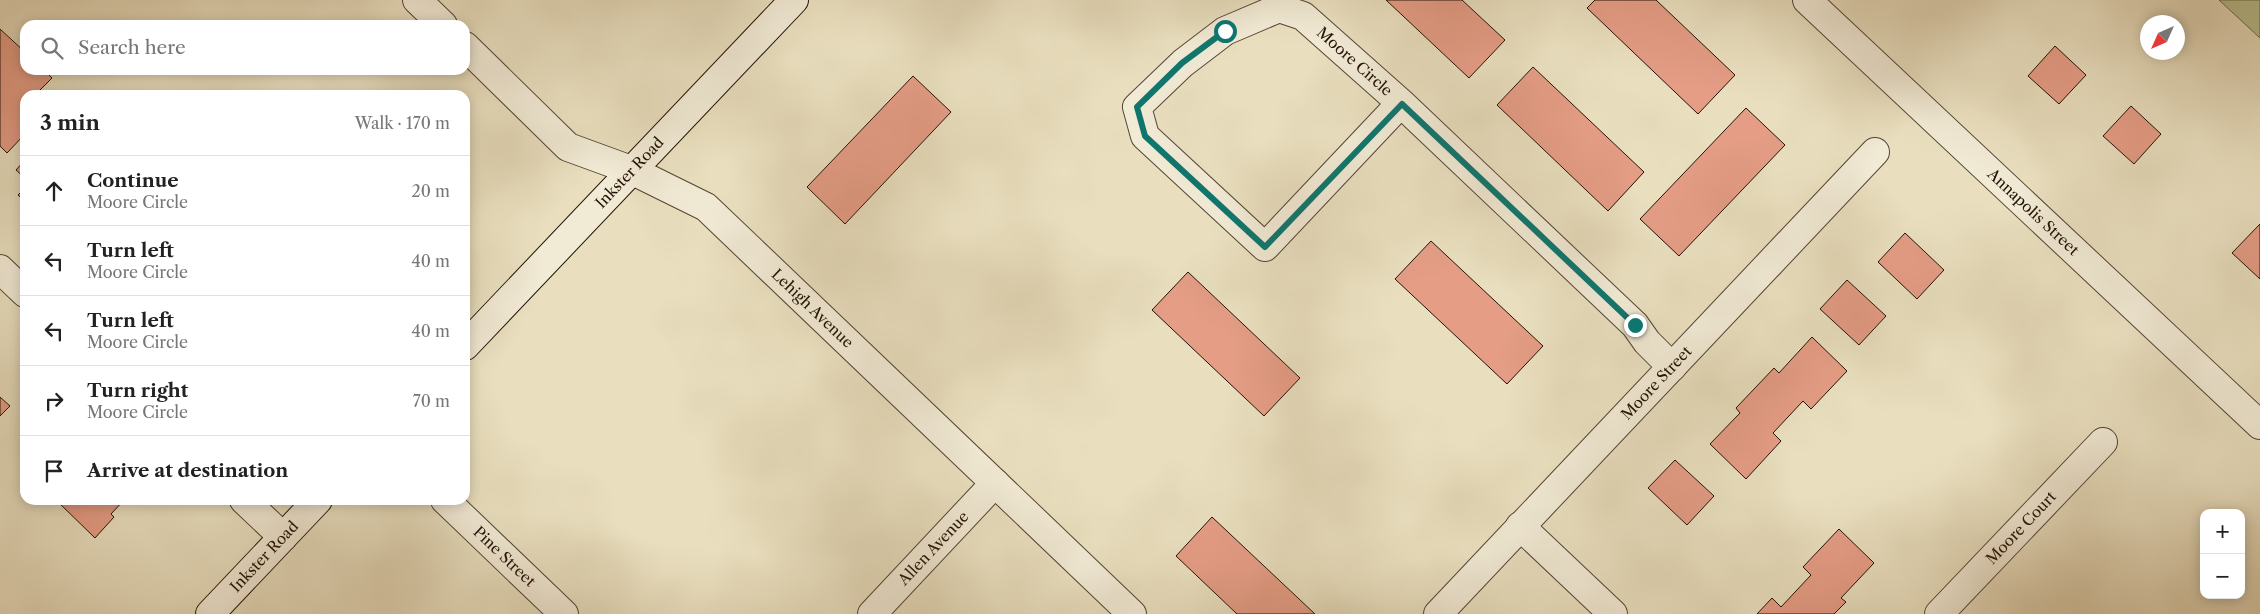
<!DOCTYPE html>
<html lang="en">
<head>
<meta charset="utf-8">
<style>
  :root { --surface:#fff; --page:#f6f6f6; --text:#222; --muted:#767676; --line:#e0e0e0 }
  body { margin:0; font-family:"Libre Caslon Text",serif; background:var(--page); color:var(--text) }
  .controls { position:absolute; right:15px; bottom:15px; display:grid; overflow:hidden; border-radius:10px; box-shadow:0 2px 12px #0003 }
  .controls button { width:45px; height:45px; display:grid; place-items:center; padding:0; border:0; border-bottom:1px solid var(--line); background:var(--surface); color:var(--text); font:25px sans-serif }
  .compass { position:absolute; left:2140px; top:15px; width:45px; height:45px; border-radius:50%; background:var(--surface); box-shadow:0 2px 12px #0003; rotate:225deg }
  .stop { position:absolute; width:15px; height:15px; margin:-11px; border:4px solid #0f766e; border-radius:50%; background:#fff }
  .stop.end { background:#0f766e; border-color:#fff; box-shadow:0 1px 5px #0008 }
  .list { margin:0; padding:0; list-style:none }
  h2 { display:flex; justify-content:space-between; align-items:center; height:65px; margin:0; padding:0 20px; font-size:21px }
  h2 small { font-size:16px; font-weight:400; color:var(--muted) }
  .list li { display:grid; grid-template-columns:32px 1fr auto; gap:15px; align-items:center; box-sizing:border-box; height:70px; padding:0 20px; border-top:1px solid var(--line) }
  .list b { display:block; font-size:19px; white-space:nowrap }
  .list p { margin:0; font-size:16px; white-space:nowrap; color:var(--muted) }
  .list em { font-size:16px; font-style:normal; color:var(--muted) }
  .icon { flex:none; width:28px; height:28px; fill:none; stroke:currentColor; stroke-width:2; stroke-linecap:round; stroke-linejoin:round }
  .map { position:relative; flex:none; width:2260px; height:614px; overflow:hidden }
  .search { position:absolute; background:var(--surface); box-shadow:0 2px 12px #0003; left:20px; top:20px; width:450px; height:55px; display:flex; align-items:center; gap:12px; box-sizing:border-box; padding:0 18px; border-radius:15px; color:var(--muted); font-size:19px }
  .panel { position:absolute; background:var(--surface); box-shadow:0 2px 12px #0003; left:20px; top:90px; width:450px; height:415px; border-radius:15px }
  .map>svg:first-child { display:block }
  .green { fill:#b9c190; stroke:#6e6a4a }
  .building { fill:#e59d86; stroke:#231205 }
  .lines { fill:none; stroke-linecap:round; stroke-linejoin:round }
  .minor-casing { stroke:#544534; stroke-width:30 }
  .tertiary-casing { stroke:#544534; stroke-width:30 }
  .secondary-casing { stroke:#231205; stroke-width:30 }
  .minor { stroke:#f1ead5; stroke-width:28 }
  .tertiary { stroke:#f1ead5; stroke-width:28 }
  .secondary { stroke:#f1ead5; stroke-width:28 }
  .route { stroke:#0f766e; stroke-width:6 }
  .labels { text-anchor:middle; stroke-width:5; stroke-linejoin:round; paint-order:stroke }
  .street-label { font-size:15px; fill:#231205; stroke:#f1ead5 }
</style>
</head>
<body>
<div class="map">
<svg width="2260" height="614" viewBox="0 0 2260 614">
  <rect width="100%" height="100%" fill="#e9dfbf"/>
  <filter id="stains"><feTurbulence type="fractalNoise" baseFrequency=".004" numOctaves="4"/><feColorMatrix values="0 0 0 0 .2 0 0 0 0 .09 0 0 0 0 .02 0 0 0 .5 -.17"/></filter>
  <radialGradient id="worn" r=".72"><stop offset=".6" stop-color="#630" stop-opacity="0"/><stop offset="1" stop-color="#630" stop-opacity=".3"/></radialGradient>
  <path class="green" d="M 2219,0 L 2260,0 L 2260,38 Z"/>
  <path class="building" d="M 1386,0 L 1462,0 L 1505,40 L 1469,78 Z
    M 1595,0 L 1656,0 L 1735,75 L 1698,114 L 1587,8 Z
    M 0,29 L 25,52 L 25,70 L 44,70 L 52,78 L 35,95 L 25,95 L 25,106 L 23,108 L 25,110 L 25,134 L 7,153 L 0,146 Z
    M 2055,46 L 2086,75 L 2059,104 L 2028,76 Z
    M 1533,67 L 1644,172 L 1608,211 L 1497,105 Z
    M 913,76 L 951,112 L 845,224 L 807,187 Z
    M 2131,106 L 2161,134 L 2134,164 L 2103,136 Z
    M 1746,108 L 1785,145 L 1679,256 L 1640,219 Z
    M 25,160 L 25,178 L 16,170 Z
    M 25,188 L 25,201 L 18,195 Z
    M 2260,224 L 2260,279 L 2232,253 Z
    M 1905,233 L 1944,270 L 1917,299 L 1878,262 Z
    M 1431,241 L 1543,346 L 1507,384 L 1395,279 Z
    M 1188,272 L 1300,378 L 1264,416 L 1152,310 Z
    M 1847,280 L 1886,316 L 1859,345 L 1820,309 Z
    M 1812,337 L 1847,371 L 1811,409 L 1803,401 L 1773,433 L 1781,441 L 1746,479 L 1710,444 L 1740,413 L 1736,408 L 1774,368 L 1779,373 Z
    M 0,397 L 10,406 L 0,416 Z
    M 1675,460 L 1714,496 L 1687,525 L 1648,488 Z
    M 56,500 L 124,500 L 111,514 L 114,517 L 95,538 Z
    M 1212,517 L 1315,614 L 1237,614 L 1176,556 Z
    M 1839,529 L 1874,563 L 1841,598 L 1846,602 L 1834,614 L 1757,614 L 1772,598 L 1781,607 L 1811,575 L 1803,567 Z"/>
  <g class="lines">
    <g class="minor-casing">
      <g id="minor">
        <path d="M 417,0 L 443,25"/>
        <path id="s1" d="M 465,46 L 568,147 L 631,170 L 706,207 L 1132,614"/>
        <path id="s2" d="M 1401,103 L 1265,247 L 1145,136 L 1137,107 L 1183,63 L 1225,31 L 1279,8 L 1303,16 L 1401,103 L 1635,325 L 1647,342 L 1672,367"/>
        <path d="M 0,269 L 25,293"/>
        <path d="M 244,500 L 283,537"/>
        <path id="s3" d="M 445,500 L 564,614"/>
        <path d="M 1520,526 L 1613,614"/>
        <path id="s4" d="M 872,614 L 995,483"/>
        <path id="s5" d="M 1438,614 L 1875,152"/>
        <path id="s6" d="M 1939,614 L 2103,442"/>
      </g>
    </g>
    <g class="tertiary-casing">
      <g id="tertiary">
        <path id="s7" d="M 1807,0 L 2260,425"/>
      </g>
    </g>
    <g class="secondary-casing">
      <g id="secondary">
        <path id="s8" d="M 465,346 L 794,0"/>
        <path id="s9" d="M 210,614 L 318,500"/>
      </g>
    </g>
    <use href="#minor" class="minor"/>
    <use href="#tertiary" class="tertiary"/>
    <use href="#secondary" class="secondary"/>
  </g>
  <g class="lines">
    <path class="route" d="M 1225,31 L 1182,63 L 1137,107 L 1145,136 L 1265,247 L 1402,104 L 1635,325"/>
  </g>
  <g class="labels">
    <g class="street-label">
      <text dy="5" stroke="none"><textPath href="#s2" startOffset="661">Moore Circle</textPath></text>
      <text dy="5" stroke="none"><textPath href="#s8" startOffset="239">Inkster Road</textPath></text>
      <text dy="5" stroke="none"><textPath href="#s7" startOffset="310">Annapolis Street</textPath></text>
      <text dy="5" stroke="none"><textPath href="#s1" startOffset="442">Lehigh Avenue</textPath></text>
      <text dy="5" stroke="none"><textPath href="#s5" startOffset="318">Moore Street</textPath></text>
      <text dy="5" stroke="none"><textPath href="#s6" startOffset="119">Moore Court</textPath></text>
      <text dy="5" stroke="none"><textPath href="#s4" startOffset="90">Allen Avenue</textPath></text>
      <text dy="5" stroke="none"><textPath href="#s9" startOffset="79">Inkster Road</textPath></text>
      <text dy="5" stroke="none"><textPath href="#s3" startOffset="82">Pine Street</textPath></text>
    </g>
  </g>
  <rect width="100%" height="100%" filter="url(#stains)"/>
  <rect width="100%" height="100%" fill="url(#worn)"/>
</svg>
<div class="controls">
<button>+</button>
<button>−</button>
</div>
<svg class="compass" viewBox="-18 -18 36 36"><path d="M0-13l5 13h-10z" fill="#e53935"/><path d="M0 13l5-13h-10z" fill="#767676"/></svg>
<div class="stop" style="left:1225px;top:31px"></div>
<div class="stop end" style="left:1635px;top:325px"></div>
<div class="search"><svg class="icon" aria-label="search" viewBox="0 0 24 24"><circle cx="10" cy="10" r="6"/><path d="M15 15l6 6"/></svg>Search here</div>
<section class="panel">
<h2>3 min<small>Walk · 170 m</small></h2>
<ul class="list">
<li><svg class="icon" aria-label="ahead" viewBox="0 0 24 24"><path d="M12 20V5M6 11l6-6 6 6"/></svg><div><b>Continue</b><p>Moore Circle</p></div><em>20 m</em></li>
<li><svg class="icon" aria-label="left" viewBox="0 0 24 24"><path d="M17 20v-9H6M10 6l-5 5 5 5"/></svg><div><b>Turn left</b><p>Moore Circle</p></div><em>40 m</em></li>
<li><svg class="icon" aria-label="left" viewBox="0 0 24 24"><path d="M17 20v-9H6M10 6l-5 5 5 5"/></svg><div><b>Turn left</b><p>Moore Circle</p></div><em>40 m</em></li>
<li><svg class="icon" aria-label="right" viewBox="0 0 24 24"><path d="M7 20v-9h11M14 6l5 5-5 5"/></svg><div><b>Turn right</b><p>Moore Circle</p></div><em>70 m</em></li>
<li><svg class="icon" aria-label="arrive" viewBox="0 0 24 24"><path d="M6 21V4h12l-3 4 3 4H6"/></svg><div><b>Arrive at destination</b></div></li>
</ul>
</section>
</div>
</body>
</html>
